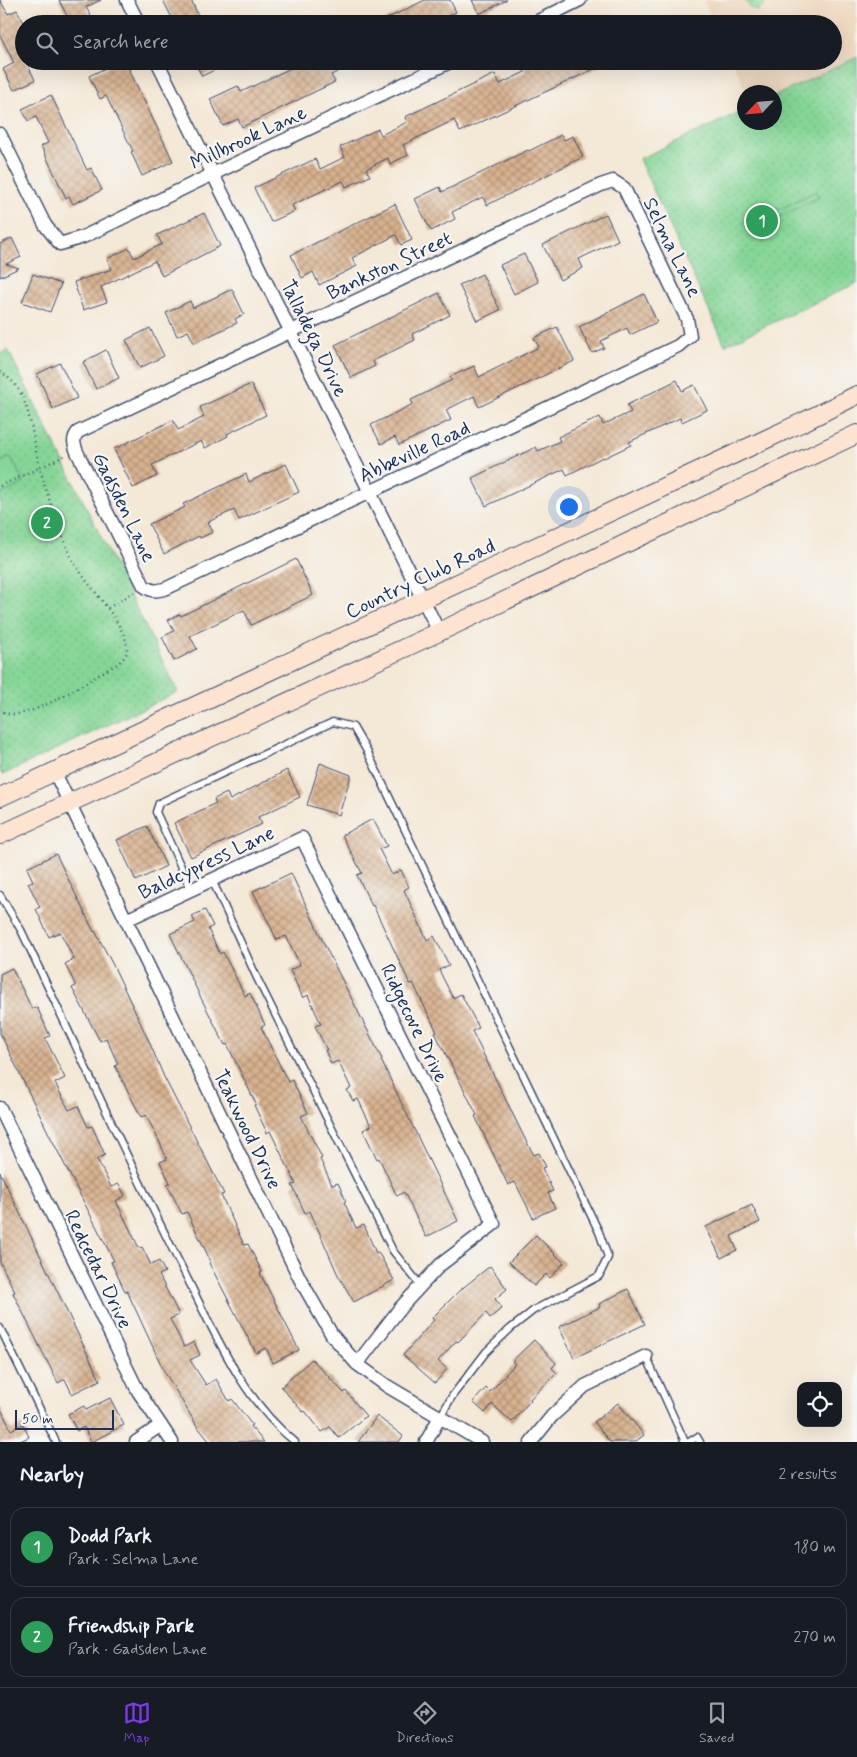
<!DOCTYPE html>
<html lang="en">
<head>
<meta charset="utf-8">
<style>
  :root { --surface:#171b24; --page:#242831; --text:#f1f3f6; --muted:#9ea1a6; --line:#363941; --accent:#7c3aed }
  body { margin:0; font-family:Mynerve,sans-serif; background:var(--page); color:var(--text) }
  .controls { position:absolute; right:15px; bottom:15px; display:grid; overflow:hidden; border-radius:10px; box-shadow:0 5px 20px #0002 }
  .controls button { width:45px; height:45px; display:grid; place-items:center; padding:0; border:0; border-bottom:1px solid var(--line); background:var(--surface); color:var(--text); font:25px sans-serif }
  .compass { position:absolute; left:737px; top:85px; width:45px; height:45px; border-radius:50%; background:var(--surface); box-shadow:0 5px 20px #0002; rotate:244deg }
  .scale { position:absolute; left:15px; bottom:12px; width:99px; box-sizing:border-box; padding-left:5px; border:2px solid #1b2f5e; border-top:0; font-size:14px; line-height:18px; white-space:nowrap; color:#1b2f5e; -webkit-text-stroke:4px #f6f6f2; paint-order:stroke }
  .you { position:absolute; left:568px; top:506px; width:18px; height:18px; margin:-12px; border:4px solid #fff; border-radius:50%; background:#1a73e8; box-shadow:0 0 0 8px #1a73e833 }
  .badge { display:grid; place-items:center; width:32px; height:32px; border-radius:50%; background:var(--accent); color:#fff; font-size:16px; font-weight:700 }
  .pin { position:absolute; translate:-50% -50%; border:2px solid #fff; box-shadow:0 1px 5px #0006 }
  .list { margin:0; padding:0; list-style:none }
  h2 { display:flex; justify-content:space-between; align-items:center; height:65px; margin:0; padding:0 20px; font-size:21px }
  h2 small { font-size:16px; font-weight:400; color:var(--muted) }
  .list li { display:grid; grid-template-columns:32px 1fr auto; gap:15px; align-items:center; box-sizing:border-box; height:80px; margin:0 10px 10px; padding:0 10px; border:1px solid var(--line); border-radius:15px }
  .list b { display:block; font-size:19px; white-space:nowrap }
  .list p { margin:0; font-size:16px; white-space:nowrap; color:var(--muted) }
  .list em { font-size:16px; font-style:normal; color:var(--muted) }
  .icon { flex:none; width:28px; height:28px; fill:none; stroke:currentColor; stroke-width:2; stroke-linecap:round; stroke-linejoin:round }
  .map { position:relative; flex:none; width:857px; height:1442px; overflow:hidden }
  .search { position:absolute; background:var(--surface); box-shadow:0 5px 20px #0002; left:15px; right:15px; top:15px; height:55px; display:flex; align-items:center; gap:12px; box-sizing:border-box; padding:0 18px; border-radius:28px; color:var(--muted); font-size:19px }
  .sheet { height:245px; background:var(--surface) }
  nav { display:flex; justify-content:space-around; align-items:center; box-sizing:border-box; height:70px; border-top:1px solid var(--line); background:var(--surface); font-size:14px; color:var(--muted) }
  nav a { display:grid; justify-items:center; gap:2px }
  nav .on { color:var(--accent) }
  .map>svg:first-child { display:block }
  .built { fill:#efd6bb }
  .park { fill:url(#park-dots); stroke:#50827a }
  .pitch { fill:#85d696; stroke:#50827a }
  .building { fill:url(#building-cross-hatch) }
  .lines { fill:none; stroke-linecap:round; stroke-linejoin:round }
  .service-casing { stroke:#3c4b70; stroke-width:9 }
  .minor-casing { stroke:#3c4b70; stroke-width:15 }
  .secondary-casing { stroke:#3c4b70; stroke-width:20 }
  .path { stroke:#3c4b70; stroke-width:2.5; stroke-dasharray:1 4; stroke-linecap:butt }
  .service { stroke:#fff; stroke-width:6 }
  .minor { stroke:#fff; stroke-width:12 }
  .secondary { stroke:#fde4d0; stroke-width:18 }
  .labels { text-anchor:middle; stroke-width:4.5; stroke-linejoin:round; paint-order:stroke }
  .street-label { font-size:20px; fill:#1b2f5e; stroke:#f6f6f2 }
</style>
</head>
<body>
<div class="map">
<svg width="857" height="1442" viewBox="0 0 857 1442">
  <defs>
    <pattern id="park-dots" width="8" height="8" patternUnits="userSpaceOnUse" patternTransform="scale(1.25)"><rect width="8" height="8" fill="#85d696"/><path d="M2 2h.1M6 6h.1" fill="none" stroke="#72b884" stroke-width="1.8" stroke-linecap="round"/></pattern>
    <pattern id="building-cross-hatch" width="8" height="8" patternUnits="userSpaceOnUse" patternTransform="scale(1.25)"><rect width="8" height="8" fill="#d9b28e"/><path d="M0 0l8 8M0 8l8-8" fill="none" stroke="#af9177"/></pattern>
  </defs>
  <rect width="100%" height="100%" fill="#f6f6f2"/>
  <filter id="ink" filterUnits="userSpaceOnUse"><feTurbulence type="fractalNoise" baseFrequency=".02" numOctaves="2"/><feDisplacementMap in="SourceGraphic" scale="10" xChannelSelector="R" yChannelSelector="G"/><feConvolveMatrix kernelMatrix="1 2 1 2 8 2 1 2 1" color-interpolation-filters="sRGB"/></filter>
  <filter id="wash" filterUnits="userSpaceOnUse"><feTurbulence type="fractalNoise" baseFrequency=".0096" numOctaves="4" result="noise"/><feDisplacementMap in="SourceGraphic" scale="20" xChannelSelector="R" yChannelSelector="G"/><feGaussianBlur stdDeviation="1.12" result="paint"/><feColorMatrix in="noise" values="0 0 0 0 0 0 0 0 0 0 0 0 0 0 0 0 0 1.4 0 .05"/><feComposite in="paint" operator="in"/></filter>
  <g filter="url(#wash)">
    <rect width="100%" height="100%" fill="#f4e8d6"/>
    <path class="built" d="M 703,0 L 857,0 L 857,56 L 775,95 L 774,92 L 747,92 L 732,61 L 833,61 L 833,24 L 714,24 Z"/>
    <path class="park" d="M 745,0 L 769,0 L 758,11 L 751,8 Z
      M 857,57 L 857,283 L 725,345 L 639,159 L 744,110 L 744,122 L 774,122 L 775,96 Z
      M 8,350 L 178,692 L 2,775 L 0,771 L 0,354 Z"/>
    <path class="pitch" d="M 816,191 L 819,197 L 765,224 L 762,218 Z
      M 11,457 L 24,483 L 0,495 L 0,462 Z"/>
    <g id="blocks">
      <path class="building" d="M 0,0 L 8,14 L 17,10 L 24,23 L 24,61 L 26,61 L 35,80 L 14,90 L 3,69 L 14,63 L 0,35 Z
        M 59,0 L 101,0 L 86,7 L 95,24 L 71,24 Z
        M 163,0 L 191,0 L 202,24 L 175,24 Z
        M 425,0 L 450,0 L 456,12 L 444,18 L 447,24 L 376,24 Z
        M 472,0 L 507,0 L 479,14 Z
        M 120,61 L 125,61 L 173,161 L 142,176 L 131,152 L 133,151 L 106,96 L 100,99 L 89,76 Z
        M 194,61 L 233,61 L 202,76 Z
        M 295,61 L 360,61 L 331,75 L 335,82 L 242,127 L 238,119 L 223,126 L 210,99 L 238,86 L 241,92 L 297,65 Z
        M 520,61 L 611,61 L 460,132 L 454,120 L 403,145 L 408,155 L 390,164 L 388,158 L 366,169 L 370,176 L 346,187 L 343,181 L 292,205 L 295,211 L 271,222 L 254,188 L 315,159 L 320,169 L 345,157 L 340,147 L 378,129 L 381,135 L 407,122 L 405,117 L 495,74 L 500,84 L 525,72 Z
        M 51,95 L 87,170 L 91,168 L 102,190 L 73,204 L 69,196 L 66,198 L 41,146 L 48,143 L 36,117 L 28,121 L 22,109 Z
        M 561,135 L 564,140 L 573,136 L 583,157 L 487,205 L 483,197 L 452,212 L 455,219 L 431,231 L 415,199 L 440,187 L 442,192 L 528,150 L 529,151 Z
        M 395,204 L 412,240 L 401,245 L 396,235 L 352,258 L 357,266 L 319,285 L 313,272 L 302,278 L 291,255 Z
        M 204,213 L 220,246 L 162,276 L 155,261 L 101,287 L 107,302 L 83,310 L 74,282 L 112,269 L 107,259 L 129,248 L 134,258 L 162,244 L 157,235 Z
        M 606,214 L 618,240 L 579,259 L 583,268 L 560,280 L 543,245 Z
        M 12,238 L 21,257 L 6,264 L 19,268 L 0,277 L 0,244 Z
        M 524,254 L 538,282 L 514,294 L 500,265 Z
        M 33,274 L 61,284 L 50,312 L 22,302 Z
        M 482,274 L 500,310 L 477,321 L 459,285 Z
        M 232,289 L 244,314 L 235,319 L 237,323 L 194,343 L 188,331 L 177,336 L 166,313 L 190,301 L 193,308 Z
        M 439,293 L 450,315 L 412,334 L 415,340 L 373,361 L 375,366 L 351,378 L 335,345 Z
        M 644,294 L 657,322 L 630,335 L 627,328 L 601,341 L 604,348 L 592,353 L 579,327 Z
        M 557,327 L 574,361 L 479,407 L 474,396 L 446,410 L 451,420 L 399,445 L 395,437 L 381,444 L 371,425 L 413,404 L 411,400 L 452,380 L 450,377 L 474,366 L 479,377 L 539,347 L 534,338 Z
        M 150,328 L 164,356 L 140,368 L 126,340 Z
        M 106,350 L 119,378 L 96,389 L 83,362 Z
        M 60,363 L 77,398 L 53,409 L 37,374 Z
        M 677,380 L 682,391 L 694,385 L 707,410 L 682,422 L 680,418 L 629,442 L 631,445 L 604,458 L 603,457 L 567,475 L 564,469 L 486,506 L 472,478 L 536,447 L 538,451 L 560,441 L 558,437 L 600,417 L 603,425 L 631,412 L 627,405 Z
        M 251,384 L 266,415 L 227,434 L 228,436 L 205,448 L 201,441 L 152,465 L 157,476 L 133,488 L 114,449 L 173,420 L 178,430 L 204,417 L 200,407 Z
        M 286,464 L 299,492 L 239,520 L 234,510 L 208,522 L 213,532 L 200,538 L 199,536 L 164,554 L 149,524 L 185,507 L 183,504 L 246,474 L 249,482 Z
        M 296,559 L 313,595 L 251,625 L 244,610 L 190,636 L 197,649 L 174,661 L 162,637 L 174,631 L 168,620 L 180,614 L 181,616 Z
        M 320,763 L 351,775 L 339,815 L 307,805 Z
        M 287,770 L 300,797 L 258,817 L 262,824 L 191,857 L 174,823 L 216,803 L 214,799 L 227,793 L 230,800 Z
        M 373,819 L 387,846 L 379,849 L 392,875 L 401,870 L 409,887 L 404,890 L 427,940 L 434,936 L 449,965 L 439,970 L 453,998 L 461,994 L 479,1028 L 472,1031 L 527,1143 L 534,1155 L 539,1153 L 546,1167 L 542,1168 L 553,1191 L 548,1193 L 555,1208 L 533,1218 L 515,1182 L 508,1185 L 475,1116 L 477,1115 L 435,1033 L 437,1032 L 413,983 L 410,984 L 373,905 L 372,906 L 357,875 L 362,873 L 342,835 Z
        M 147,826 L 166,866 L 136,881 L 117,840 Z
        M 56,854 L 94,932 L 95,931 L 114,967 L 148,1039 L 164,1077 L 224,1194 L 221,1195 L 244,1245 L 248,1244 L 262,1272 L 260,1273 L 299,1350 L 273,1363 L 266,1348 L 256,1353 L 209,1263 L 211,1262 L 187,1212 L 182,1214 L 167,1184 L 170,1183 L 160,1162 L 167,1159 L 159,1141 L 146,1115 L 141,1117 L 115,1066 L 118,1064 L 106,1038 L 100,1041 L 72,988 L 76,986 L 65,964 L 74,959 L 60,932 L 49,937 L 36,909 L 40,907 L 28,883 L 33,881 L 27,868 Z
        M 291,873 L 328,952 L 382,1059 L 381,1060 L 458,1221 L 426,1237 L 404,1192 L 397,1196 L 379,1158 L 377,1159 L 363,1130 L 371,1126 L 358,1099 L 353,1101 L 347,1090 L 351,1088 L 338,1061 L 331,1064 L 325,1050 L 327,1050 L 315,1026 L 321,1024 L 308,995 L 303,998 L 290,970 L 300,965 L 286,936 L 277,940 L 253,891 Z
        M 205,910 L 213,926 L 208,929 L 220,954 L 223,952 L 245,996 L 250,993 L 265,1025 L 261,1027 L 288,1082 L 292,1080 L 308,1113 L 301,1116 L 322,1158 L 320,1159 L 332,1185 L 338,1183 L 346,1201 L 344,1202 L 356,1228 L 364,1225 L 376,1253 L 378,1252 L 394,1280 L 354,1302 L 338,1275 L 310,1211 L 305,1213 L 292,1185 L 296,1184 L 270,1131 L 267,1133 L 254,1105 L 256,1104 L 227,1044 L 225,1045 L 202,1000 L 170,934 L 195,922 L 192,916 Z
        M 12,968 L 32,1009 L 37,1007 L 50,1036 L 45,1038 L 65,1078 L 55,1083 L 69,1110 L 78,1106 L 88,1127 L 92,1126 L 105,1155 L 97,1159 L 111,1187 L 119,1184 L 125,1196 L 116,1201 L 139,1248 L 142,1247 L 151,1265 L 159,1261 L 165,1272 L 159,1275 L 179,1315 L 170,1319 L 184,1347 L 194,1342 L 200,1355 L 190,1360 L 206,1385 L 216,1379 L 229,1401 L 232,1399 L 252,1425 L 250,1426 L 264,1442 L 210,1442 L 197,1426 L 164,1371 L 127,1291 L 125,1291 L 111,1262 L 114,1261 L 50,1136 L 0,1033 L 0,974 Z
        M 0,1172 L 100,1380 L 72,1394 L 65,1379 L 58,1383 L 13,1293 L 15,1292 L 0,1262 Z
        M 752,1205 L 760,1222 L 731,1236 L 737,1250 L 721,1258 L 706,1227 Z
        M 536,1235 L 564,1263 L 550,1278 L 546,1274 L 534,1286 L 509,1262 Z
        M 490,1266 L 507,1289 L 495,1299 L 502,1308 L 490,1318 L 486,1313 L 458,1342 L 456,1341 L 438,1361 L 447,1369 L 435,1383 L 403,1355 L 434,1320 L 432,1318 L 459,1291 Z
        M 628,1289 L 645,1324 L 574,1358 L 559,1327 L 600,1307 L 599,1304 Z
        M 534,1340 L 556,1363 L 552,1368 L 557,1373 L 530,1399 L 531,1400 L 512,1422 L 492,1404 L 485,1413 L 473,1402 L 486,1388 L 490,1392 L 515,1364 L 512,1361 Z
        M 312,1359 L 344,1393 L 346,1391 L 366,1416 L 339,1438 L 330,1427 L 322,1432 L 305,1411 L 303,1412 L 281,1387 Z
        M 110,1398 L 124,1425 L 91,1442 L 84,1427 L 77,1431 L 68,1414 L 84,1406 L 86,1410 Z
        M 618,1403 L 644,1435 L 635,1442 L 610,1442 L 594,1422 Z
        M 0,1407 L 11,1430 L 23,1424 L 29,1437 L 18,1442 L 0,1442 Z
        M 377,1416 L 403,1436 L 399,1442 L 358,1442 Z"/>
    </g>
  </g>
  <g filter="url(#ink)">
    <use href="#blocks" fill-opacity="0" stroke="#3c4b70" stroke-width="1"/>
    <g class="lines">
      <g class="service-casing">
        <path id="service" d="M 212,880 L 258,980 L 393,1251 L 421,1286
          M 191,889 L 156,812 L 159,803 L 333,722 L 353,727 L 368,753 L 599,1232 L 608,1257 L 599,1276 L 534,1310 L 510,1329 L 486,1352 L 453,1395 L 440,1417
          M 0,895 L 21,930 C 74,1041 124,1153 179,1262 C 211,1324 239,1397 295,1442
          M 0,1328 L 56,1442
          M 646,1356 L 685,1442
          M 689,1442 L 697,1437 L 700,1442"/>
      </g>
      <g class="minor-casing">
        <path id="minor" d="M 127,0 L 139,24
          M 532,24 L 580,0
          M 157,61 L 439,632
          M 0,134 L 45,225 L 60,244 L 83,237 L 213,174 L 452,61
          M 613,181 L 624,188 L 687,319 L 690,336 L 678,346 L 167,588 C 158,591 152,592 144,586 L 77,452 C 74,444 72,439 78,432 L 601,185 Z
          M 54,771 L 300,1279 L 332,1335 L 357,1364 L 387,1386 L 482,1442
          M 126,920 L 302,838 L 494,1224 L 440,1265 L 401,1307 L 357,1364
          M 0,1108 L 138,1391 L 172,1442
          M 136,1442 L 161,1425
          M 426,1442 L 440,1417
          M 531,1442 L 552,1416 L 585,1386 L 646,1356"/>
      </g>
      <g class="secondary-casing">
        <path id="secondary" d="M 0,797 L 805,421 L 857,395
          M 0,835 L 439,632 L 857,434"/>
      </g>
      <path class="path" d="M 0,372 C 9,377 16,384 21,394 C 31,414 33,439 38,460 C 45,492 58,524 70,555 C 81,580 129,626 127,649 C 127,656 122,660 117,664 C 94,677 40,714 15,714 C 9,715 5,713 0,710
        M 0,486 L 67,455
        M 108,608 L 134,592"/>
      <use href="#service" class="service"/>
      <use href="#minor" class="minor"/>
      <use href="#secondary" class="secondary"/>
    </g>
  </g>
  <g class="labels">
    <g class="street-label">
      <text transform="translate(248 137) rotate(-25)" y="7">Millbrook Lane</text>
      <text transform="translate(673 247) rotate(64)" y="7">Selma Lane</text>
      <text transform="translate(389 265) rotate(-25)" y="7">Bankston Street</text>
      <text transform="translate(315 338) rotate(64)" y="7">Talladega Drive</text>
      <text transform="translate(414 451) rotate(-25)" y="7">Abbeville Road</text>
      <text transform="translate(125 507) rotate(64)" y="7">Gadsden Lane</text>
      <text transform="translate(420 578) rotate(-25)" y="7">Country Club Road</text>
      <text transform="translate(206 862) rotate(-25)" y="7">Baldcypress Lane</text>
      <text transform="translate(415 1023) rotate(64)" y="7">Ridgecove Drive</text>
      <text transform="translate(248 1129) rotate(64)" y="7">Teakwood Drive</text>
      <text transform="translate(99 1269) rotate(64)" y="7">Redcedar Drive</text>
    </g>
  </g>
</svg>
<div class="controls">
<button><svg class="icon" aria-label="locate" viewBox="0 0 24 24"><circle cx="12" cy="12" r="6"/><path d="M12 2v4M12 18v4M2 12h4M18 12h4"/></svg></button>
</div>
<svg class="compass" viewBox="-18 -18 36 36"><path d="M0-13l5 13h-10z" fill="#e53935"/><path d="M0 13l5-13h-10z" fill="#9ea1a6"/></svg>
<div class="scale">50 m</div>
<div class="you"></div>
<div class="pin badge" style="left:762px;top:221px;background:#2e9e5b">1</div>
<div class="pin badge" style="left:47px;top:523px;background:#2e9e5b">2</div>
<div class="search"><svg class="icon" aria-label="search" viewBox="0 0 24 24"><circle cx="10" cy="10" r="6"/><path d="M15 15l6 6"/></svg>Search here</div>
</div>
<section class="sheet">
<h2>Nearby<small>2 results</small></h2>
<ul class="list">
<li><span class="badge" style="background:#2e9e5b">1</span><div><b>Dodd Park</b><p>Park · Selma Lane</p></div><em>180 m</em></li>
<li><span class="badge" style="background:#2e9e5b">2</span><div><b>Friendship Park</b><p>Park · Gadsden Lane</p></div><em>270 m</em></li>
</ul>
</section>
<nav>
<a class="on"><svg class="icon" aria-label="map" viewBox="0 0 24 24"><path d="M3 6l6-2 6 2 6-2v14l-6 2-6-2-6 2zM9 4v14M15 6v14"/></svg>Map</a>
<a><svg class="icon" aria-label="directions" viewBox="0 0 24 24"><path d="M12 3l9 9-9 9-9-9zM9 14v-3h6M13 9l2 2-2 2"/></svg>Directions</a>
<a><svg class="icon" aria-label="saved" viewBox="0 0 24 24"><path d="M7 4h10v16l-5-4-5 4z"/></svg>Saved</a>
</nav>
</body>
</html>
